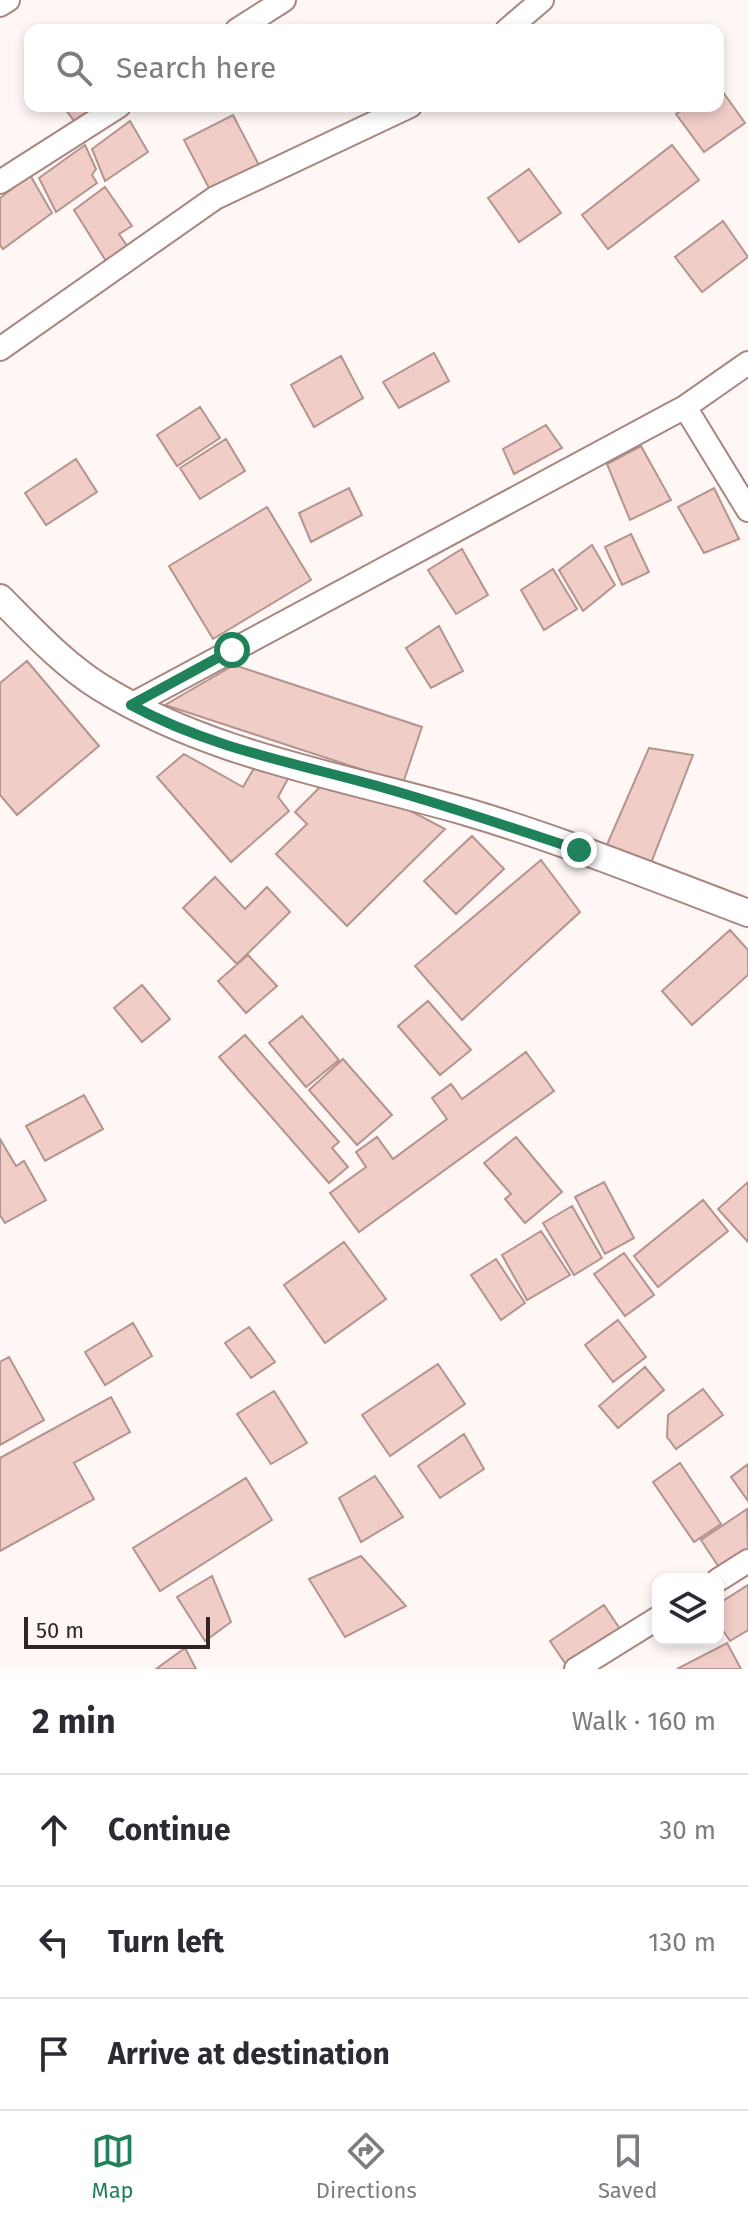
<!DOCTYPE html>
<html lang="en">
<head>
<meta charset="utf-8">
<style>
  :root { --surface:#fff; --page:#f7f7f7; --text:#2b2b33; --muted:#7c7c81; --line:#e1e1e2; --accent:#20825b }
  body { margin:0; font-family:"Fira Sans",sans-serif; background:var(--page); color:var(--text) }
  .controls { position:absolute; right:24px; bottom:24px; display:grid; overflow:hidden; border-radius:16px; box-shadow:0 4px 12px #0003 }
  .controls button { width:72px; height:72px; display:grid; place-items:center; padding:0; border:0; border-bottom:2px solid var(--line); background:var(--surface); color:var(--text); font:40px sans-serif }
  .scale { position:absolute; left:24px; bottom:20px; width:186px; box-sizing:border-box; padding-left:8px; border:4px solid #312422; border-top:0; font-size:22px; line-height:28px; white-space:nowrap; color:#312422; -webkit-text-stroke:6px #fef7f6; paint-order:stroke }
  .stop { position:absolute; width:24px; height:24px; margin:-18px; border:6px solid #20825b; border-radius:50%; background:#fff }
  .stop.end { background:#20825b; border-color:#fff; box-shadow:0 2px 8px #0008 }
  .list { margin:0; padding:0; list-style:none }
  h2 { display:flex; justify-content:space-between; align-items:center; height:104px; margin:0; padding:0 32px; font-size:34px }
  h2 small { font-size:26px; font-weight:400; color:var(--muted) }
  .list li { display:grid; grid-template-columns:52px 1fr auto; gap:24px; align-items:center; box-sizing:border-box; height:112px; padding:0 32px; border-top:2px solid var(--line) }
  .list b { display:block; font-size:30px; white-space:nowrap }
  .list em { font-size:26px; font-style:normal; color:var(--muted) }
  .icon { flex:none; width:44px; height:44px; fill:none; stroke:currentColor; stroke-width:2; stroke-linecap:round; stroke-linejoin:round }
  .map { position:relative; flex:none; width:748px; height:1669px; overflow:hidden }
  .search { position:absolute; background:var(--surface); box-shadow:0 4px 12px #0003; left:24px; right:24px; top:24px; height:88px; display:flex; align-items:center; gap:20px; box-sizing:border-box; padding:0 28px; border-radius:16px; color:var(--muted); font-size:30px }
  .sheet { height:440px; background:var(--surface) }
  nav { display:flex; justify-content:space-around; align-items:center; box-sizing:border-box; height:112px; border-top:2px solid var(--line); background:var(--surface); font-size:22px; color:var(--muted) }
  nav a { display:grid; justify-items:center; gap:4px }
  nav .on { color:var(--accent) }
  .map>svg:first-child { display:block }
  .building { fill:#f1cdc8; stroke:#b5948e; stroke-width:2 }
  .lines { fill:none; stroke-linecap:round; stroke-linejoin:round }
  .minor-casing { stroke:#a88782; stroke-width:26 }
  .tertiary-casing { stroke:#a88782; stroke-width:30 }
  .minor { stroke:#fff; stroke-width:22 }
  .tertiary { stroke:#fff; stroke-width:26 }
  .route { stroke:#20825b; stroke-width:10 }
</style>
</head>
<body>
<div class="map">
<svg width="748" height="1669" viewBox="0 0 748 1669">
  <rect width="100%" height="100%" fill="#fef7f6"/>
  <path class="building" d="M 718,85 L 745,123 L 704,152 L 676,114 L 688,106 L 718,106 Z
    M 63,106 L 101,106 L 77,125 Z
    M 233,115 L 260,167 L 211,192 L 184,140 Z
    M 130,121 L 148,152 L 105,181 L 92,149 Z
    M 85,145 L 96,169 L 92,175 L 97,183 L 56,212 L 39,178 Z
    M 672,145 L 699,180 L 608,249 L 582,215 Z
    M 529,169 L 561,213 L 519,242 L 488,198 Z
    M 30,175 L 52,213 L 3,249 L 0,245 L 0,198 Z
    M 105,187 L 132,226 L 119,234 L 127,246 L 106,261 L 74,210 Z
    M 723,221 L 748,257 L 702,292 L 675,257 Z
    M 434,353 L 449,381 L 399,408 L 383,382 Z
    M 341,356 L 363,398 L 314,427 L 291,385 Z
    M 200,407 L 220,438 L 177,466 L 157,435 Z
    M 546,425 L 562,448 L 514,474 L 503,449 Z
    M 226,439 L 245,471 L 200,499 L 180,468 Z
    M 641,446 L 671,500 L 630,520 L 607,464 Z
    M 76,459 L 97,492 L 46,525 L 25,493 Z
    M 349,488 L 362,515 L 311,542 L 299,513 Z
    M 714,488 L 739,539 L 704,553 L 678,507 Z
    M 267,507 L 311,580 L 213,639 L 169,566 Z
    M 631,534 L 649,572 L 622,585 L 605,547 Z
    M 592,545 L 615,585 L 583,611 L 559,570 Z
    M 462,549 L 488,595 L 456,614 L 428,570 Z
    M 553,569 L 577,609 L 544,630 L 521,590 Z
    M 439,626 L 463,671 L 431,688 L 406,648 Z
    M 27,661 L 99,746 L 17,815 L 0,795 L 0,683 Z
    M 234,665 L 422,727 L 403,783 L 165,705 Z
    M 649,748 L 693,755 L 651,863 L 606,847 Z
    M 184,754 L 243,787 L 259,760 L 289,777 L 278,797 L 289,811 L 231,862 L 157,777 Z
    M 320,787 L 386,798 L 445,829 L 347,926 L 276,854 L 307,824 L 295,812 Z
    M 472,836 L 504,869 L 456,914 L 424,881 Z
    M 541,860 L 580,912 L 462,1020 L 415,966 Z
    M 215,877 L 245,909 L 267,887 L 290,912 L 237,964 L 183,908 Z
    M 730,930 L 748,950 L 748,975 L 692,1025 L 662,991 Z
    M 248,955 L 277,986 L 246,1013 L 218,981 Z
    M 142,985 L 170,1019 L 142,1042 L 114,1008 Z
    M 428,1001 L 471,1050 L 440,1075 L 398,1026 Z
    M 302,1016 L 339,1060 L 306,1087 L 269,1043 Z
    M 245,1035 L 339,1142 L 332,1148 L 348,1167 L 329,1183 L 219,1057 Z
    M 526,1052 L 554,1091 L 359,1232 L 330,1193 L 366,1167 L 356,1152 L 377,1137 L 393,1159 L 447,1119 L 432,1098 L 451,1084 L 462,1099 Z
    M 343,1059 L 392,1115 L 357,1145 L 309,1090 Z
    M 84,1095 L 103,1129 L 45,1161 L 26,1126 Z
    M 516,1137 L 562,1192 L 525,1223 L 505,1199 L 511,1194 L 484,1163 Z
    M 0,1139 L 16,1166 L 24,1161 L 46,1200 L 5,1223 L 0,1215 Z
    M 604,1182 L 634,1238 L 605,1254 L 575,1197 Z
    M 748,1182 L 748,1242 L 718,1209 Z
    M 703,1200 L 728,1231 L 658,1287 L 634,1256 Z
    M 572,1206 L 602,1258 L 574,1275 L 543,1223 Z
    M 541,1231 L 570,1275 L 527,1300 L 502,1255 Z
    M 344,1242 L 386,1299 L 325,1343 L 284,1285 Z
    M 624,1253 L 654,1295 L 625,1316 L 594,1274 Z
    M 496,1259 L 525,1303 L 501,1320 L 471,1275 Z
    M 618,1320 L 646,1357 L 613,1382 L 585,1345 Z
    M 133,1323 L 152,1356 L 105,1385 L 85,1352 Z
    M 249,1327 L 275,1362 L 251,1378 L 225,1343 Z
    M 9,1357 L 44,1420 L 0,1445 L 0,1362 Z
    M 438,1364 L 465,1404 L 390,1456 L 362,1415 Z
    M 645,1367 L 664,1390 L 618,1428 L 599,1406 Z
    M 703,1389 L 723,1415 L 676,1449 L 667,1437 L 668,1415 Z
    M 274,1391 L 307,1443 L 271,1464 L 237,1414 Z
    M 111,1397 L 130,1432 L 74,1463 L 94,1499 L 0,1551 L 0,1458 Z
    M 464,1434 L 484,1469 L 440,1498 L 418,1466 Z
    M 680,1463 L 721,1524 L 694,1542 L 653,1482 Z
    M 748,1464 L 748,1501 L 731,1477 Z
    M 375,1476 L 403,1517 L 361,1542 L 339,1498 Z
    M 246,1478 L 272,1520 L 160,1591 L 133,1548 Z
    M 747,1509 L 748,1556 L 722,1572 L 701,1540 Z
    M 361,1556 L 406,1606 L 345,1637 L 309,1579 Z
    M 212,1576 L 231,1622 L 205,1641 L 177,1597 Z
    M 748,1585 L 748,1630 L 730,1641 L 718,1623 L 718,1604 Z
    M 604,1605 L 624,1635 L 569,1669 L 550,1641 Z
    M 727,1643 L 741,1669 L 677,1669 Z
    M 185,1648 L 196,1669 L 156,1669 Z"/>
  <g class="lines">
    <g class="minor-casing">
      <path id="minor" d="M 0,5 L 8,0
        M 237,30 L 284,0
        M 507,30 L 542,0
        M 0,182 L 119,106
        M 0,349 L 215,198 L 410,106
        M 685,407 L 748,510
        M 131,705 L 685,407 L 748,363
        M 718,1580 L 748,1561
        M 576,1669 L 658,1618"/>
    </g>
    <g class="tertiary-casing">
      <path id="tertiary" d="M 0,598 C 31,629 63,664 100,687 C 211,756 343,776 467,812 C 562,840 655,878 748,913"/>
    </g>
    <use href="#minor" class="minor"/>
    <use href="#tertiary" class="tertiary"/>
  </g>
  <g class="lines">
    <path class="route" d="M 232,650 L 131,705 C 210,748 295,763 381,787 C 448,806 513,828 579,850"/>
  </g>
</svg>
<div class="controls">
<button><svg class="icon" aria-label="layers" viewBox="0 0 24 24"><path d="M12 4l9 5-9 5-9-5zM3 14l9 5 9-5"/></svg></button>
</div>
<div class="scale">50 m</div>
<div class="stop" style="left:232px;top:650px"></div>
<div class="stop end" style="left:579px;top:850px"></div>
<div class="search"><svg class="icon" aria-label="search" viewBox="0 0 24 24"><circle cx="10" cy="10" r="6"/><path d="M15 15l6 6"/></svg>Search here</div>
</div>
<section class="sheet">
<h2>2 min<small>Walk · 160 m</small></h2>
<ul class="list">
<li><svg class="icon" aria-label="ahead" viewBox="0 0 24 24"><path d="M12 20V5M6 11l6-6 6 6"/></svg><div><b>Continue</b></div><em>30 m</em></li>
<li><svg class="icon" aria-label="left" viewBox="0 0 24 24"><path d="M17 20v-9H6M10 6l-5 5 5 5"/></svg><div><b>Turn left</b></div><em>130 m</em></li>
<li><svg class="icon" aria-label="arrive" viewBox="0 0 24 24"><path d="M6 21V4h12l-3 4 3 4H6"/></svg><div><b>Arrive at destination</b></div></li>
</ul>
</section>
<nav>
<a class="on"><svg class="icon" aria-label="map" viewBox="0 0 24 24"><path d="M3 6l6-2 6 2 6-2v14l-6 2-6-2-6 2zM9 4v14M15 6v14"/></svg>Map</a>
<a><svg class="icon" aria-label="directions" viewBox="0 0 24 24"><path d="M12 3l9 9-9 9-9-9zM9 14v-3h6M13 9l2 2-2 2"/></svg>Directions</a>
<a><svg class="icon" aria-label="saved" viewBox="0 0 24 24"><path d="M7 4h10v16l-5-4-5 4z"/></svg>Saved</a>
</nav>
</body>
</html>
